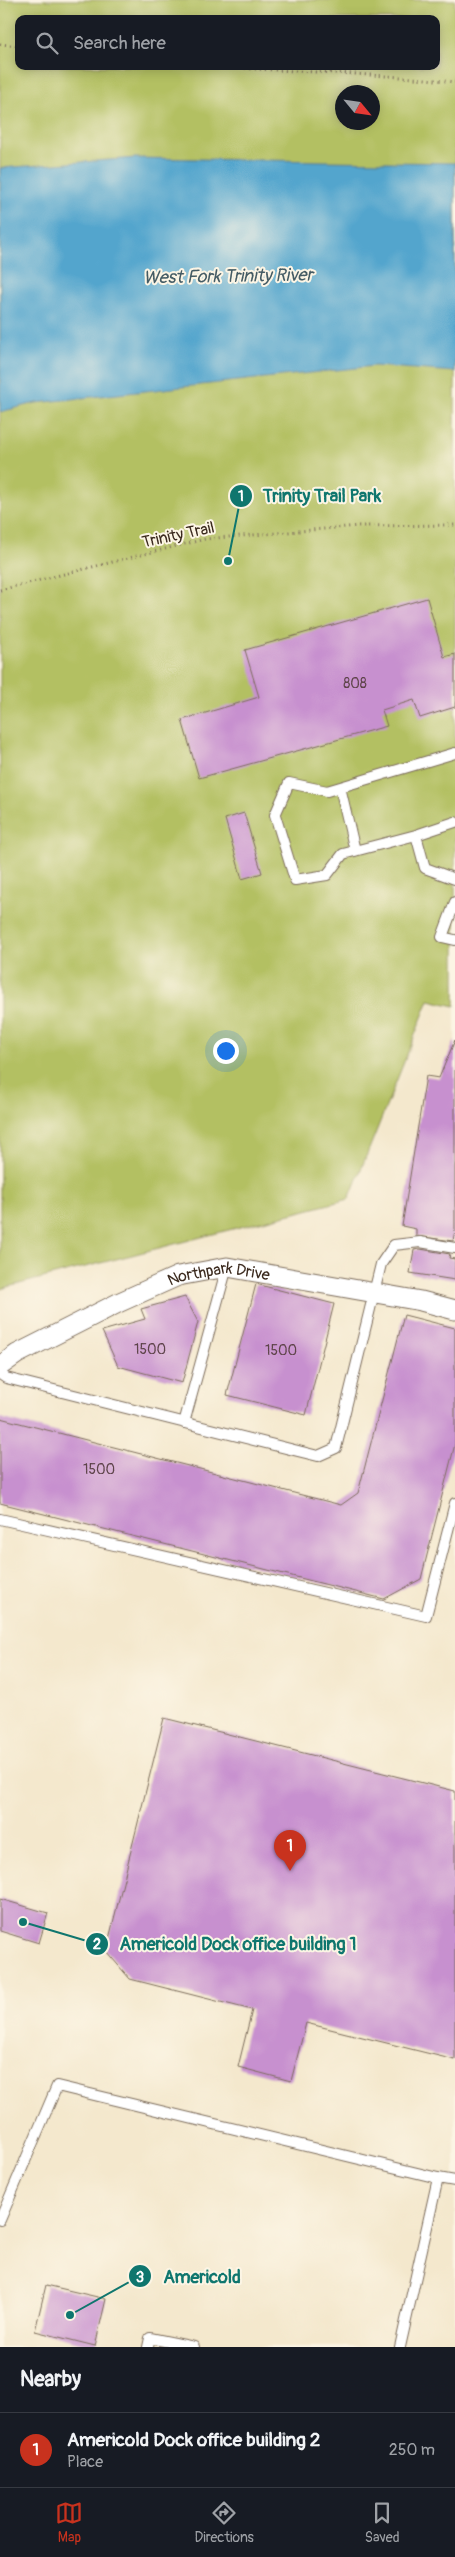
<!DOCTYPE html>
<html lang="en">
<head>
<meta charset="utf-8">
<style>
  :root { --surface:#171b24; --page:#20242c; --text:#f1f3f6; --muted:#9ea1a6; --line:#363941; --accent:#c8321e }
  body { margin:0; font-family:Pangolin,sans-serif; background:var(--page); color:var(--text) }
  .compass { position:absolute; left:335px; top:85px; width:45px; height:45px; border-radius:50%; background:var(--surface); box-shadow:0 2px 12px #0003; rotate:119deg }
  .you { position:absolute; left:225px; top:1050px; width:18px; height:18px; margin:-12px; border:4px solid #fff; border-radius:50%; background:#1a73e8; box-shadow:0 0 0 8px #1a73e833 }
  .badge { display:grid; place-items:center; width:32px; height:32px; border-radius:50%; background:var(--accent); color:#fff; font-size:16px; font-weight:700 }
  .pin { position:absolute; translate:-50% -41px; filter:drop-shadow(0 1px 2px #0008) }
  .pin::after { content:''; position:absolute; top:26px; width:18px; height:15px; background:inherit; clip-path:polygon(0 0,100% 0,50% 100%) }
  .list { margin:0; padding:0; list-style:none }
  h2 { display:flex; justify-content:space-between; align-items:center; height:65px; margin:0; padding:0 20px; font-size:21px }
  h2 small { font-size:16px; font-weight:400; color:var(--muted) }
  .list li { display:grid; grid-template-columns:32px 1fr auto; gap:15px; align-items:center; box-sizing:border-box; height:75px; padding:0 20px; border-top:1px solid var(--line) }
  .list b { display:block; font-size:19px; white-space:nowrap }
  .list p { margin:0; font-size:16px; white-space:nowrap; color:var(--muted) }
  .list em { font-size:16px; font-style:normal; color:var(--muted) }
  .icon { flex:none; width:28px; height:28px; fill:none; stroke:currentColor; stroke-width:2; stroke-linecap:round; stroke-linejoin:round }
  .map { position:relative; flex:none; width:455px; height:2347px; overflow:hidden }
  .search { position:absolute; background:var(--surface); box-shadow:0 2px 12px #0003; left:15px; right:15px; top:15px; height:55px; display:flex; align-items:center; gap:12px; box-sizing:border-box; padding:0 18px; border-radius:10px; color:var(--muted); font-size:19px }
  .sheet { height:140px; background:var(--surface) }
  nav { display:flex; justify-content:space-around; align-items:center; box-sizing:border-box; height:70px; border-top:1px solid var(--line); background:var(--surface); font-size:14px; color:var(--muted) }
  nav a { display:grid; justify-items:center; gap:2px }
  nav .on { color:var(--accent) }
  .map>svg:first-child { display:block }
  .green { fill:#b3c062; stroke:#777540; fill-rule:evenodd }
  .water { fill:#52a5cd; stroke:#466876 }
  .building { fill:#c790cf }
  .lines { fill:none; stroke-linecap:round; stroke-linejoin:round }
  .service-casing { stroke:#7c6c5b; stroke-width:12 }
  .minor-casing { stroke:#7c6c5b; stroke-width:21 }
  .path { stroke:#7c6c5b; stroke-width:3; stroke-dasharray:1 4; stroke-linecap:butt }
  .service { stroke:#fff; stroke-width:10 }
  .minor { stroke:#fff; stroke-width:19 }
  .labels { text-anchor:middle; stroke-width:4; stroke-linejoin:round; paint-order:stroke }
  .number-label { font-size:14px; fill:#5e444a }
  .street-label { font-size:16px; fill:#3b2a1e; stroke:#fcf5e5 }
  .water-label { font-size:18px; font-style:italic; fill:#445b64; stroke:#fcf5e5 }
  .leader { fill:none; stroke:#0f766e; stroke-width:2 }
  .callout-dot { fill:#0f766e; stroke:#fcf5e5; stroke-width:2 }
  .mark-label { font-size:15px; text-anchor:middle; font-weight:bold; fill:#fff }
  .callout-label { font-size:18px; text-anchor:middle; font-weight:bold; fill:#0f766e; stroke:#fcf5e5; stroke-width:4; stroke-linejoin:round; paint-order:stroke }
</style>
</head>
<body>
<div class="map">
<svg width="455" height="2347" viewBox="0 0 455 2347">
  <rect width="100%" height="100%" fill="#fcf5e5"/>
  <filter id="ink" filterUnits="userSpaceOnUse"><feTurbulence type="fractalNoise" baseFrequency=".02" numOctaves="2"/><feDisplacementMap in="SourceGraphic" scale="10" xChannelSelector="R" yChannelSelector="G"/><feConvolveMatrix kernelMatrix="1 2 1 2 8 2 1 2 1" color-interpolation-filters="sRGB"/></filter>
  <filter id="wash" filterUnits="userSpaceOnUse"><feTurbulence type="fractalNoise" baseFrequency=".0096" numOctaves="4" result="noise"/><feDisplacementMap in="SourceGraphic" scale="20" xChannelSelector="R" yChannelSelector="G"/><feGaussianBlur stdDeviation="1.12" result="paint"/><feColorMatrix in="noise" values="0 0 0 0 0 0 0 0 0 0 0 0 0 0 0 0 0 1.4 0 .05"/><feComposite in="paint" operator="in"/></filter>
  <g filter="url(#wash)">
    <rect width="100%" height="100%" fill="#f4e8cd"/>
    <path class="green" d="M 0,0 L 455,0 L 455,1006 L 429,1000 L 349,1199 L 0,1289 ZM 19,19 L 436,19 L 436,66 L 19,66 ZM 342,92 L 372,92 L 372,122 L 342,122 Z"/>
    <path class="water" d="M 136,158 L 455,163 L 455,372 L 374,366 L 36,403 L 0,412 L 0,168 Z"/>
    <g id="blocks">
      <path class="building" d="M 427,598 L 444,657 L 455,654 L 455,707 L 420,718 L 414,700 L 382,710 L 387,726 L 199,778 L 182,720 L 259,697 L 245,650 Z
        M 244,813 L 262,873 L 242,879 L 225,819 Z
        M 455,1040 L 455,1230 L 453,1241 L 416,1236 L 416,1229 L 402,1226 L 426,1076 L 439,1078 Z
        M 420,1249 L 450,1254 L 449,1258 L 455,1259 L 455,1280 L 410,1273 L 414,1250 Z
        M 256,1284 L 334,1304 L 306,1415 L 227,1395 Z
        M 185,1297 L 198,1322 L 182,1383 L 118,1366 L 102,1331 L 145,1319 L 141,1309 Z
        M 404,1315 L 455,1328 L 455,1444 L 421,1579 L 384,1599 L 0,1503 L 0,1418 L 341,1505 L 358,1493 Z
        M 164,1718 L 455,1791 L 455,2060 L 306,2023 L 291,2081 L 238,2067 L 252,2010 L 130,1979 L 106,1951 Z
        M 0,1899 L 48,1913 L 39,1943 L 0,1931 Z
        M 46,2285 L 106,2299 L 95,2346 L 35,2331 Z"/>
    </g>
  </g>
  <g filter="url(#ink)">
    <use href="#blocks" fill-opacity="0" stroke="#7c6c5b" stroke-width="1"/>
    <g class="lines">
      <g class="service-casing">
        <path id="service" d="M 340,787 L 355,851
          M 455,822 L 416,835 L 425,868 L 455,879
          M 416,835 L 343,854 L 327,875 L 295,880 L 275,815 L 289,783 L 327,791 L 455,753
          M 455,902 L 442,937 L 455,940
          M 0,1374 L 6,1378 L 318,1456 L 336,1448 L 381,1264 L 394,1245 L 420,1242 L 455,1248
          M 184,1423 L 227,1267
          M 0,1519 L 426,1616 L 455,1503
          M 438,2178 L 455,2181
          M 0,2220 L 57,2086 L 438,2178 L 400,2347
          M 148,2347 L 150,2338 L 194,2347"/>
      </g>
      <g class="minor-casing">
        <g id="minor">
          <path id="s1" d="M 0,1366 L 17,1354 L 120,1302 L 178,1276 L 227,1267 L 421,1301 L 455,1310"/>
        </g>
      </g>
      <path class="path" d="M 0,44 L 19,46
        M 210,66 C 292,72 374,73 455,82
        M 0,590 L 205,539 L 359,526 L 455,525"/>
      <use href="#service" class="service"/>
      <use href="#minor" class="minor"/>
    </g>
  </g>
  <g class="labels">
    <g class="number-label">
      <text x="355" y="688">808</text>
      <text x="150" y="1354">1500</text>
      <text x="281" y="1355">1500</text>
      <text x="99" y="1474">1500</text>
    </g>
    <g class="street-label">
      <text transform="translate(178 534) rotate(-12)" y="6">Trinity Trail</text>
      <text dy="6" stroke="none"><textPath href="#s1" startOffset="241">Northpark Drive</textPath></text>
    </g>
    <g class="water-label">
      <text transform="translate(228 276) rotate(-1)" y="6">West Fork Trinity River</text>
    </g>
  </g>
  <path class="leader" d="M228 561L241 496M23 1922L97 1944M70 2315L140 2276"/>
  <g class="callout-dot">
    <circle cx="228" cy="561" r="5"/>
    <circle cx="23" cy="1922" r="5"/>
    <circle cx="70" cy="2315" r="5"/>
    <circle cx="241" cy="496" r="12"/>
    <circle cx="97" cy="1944" r="12"/>
    <circle cx="140" cy="2276" r="12"/>
  </g>
  <g class="mark-label">
    <text x="241" y="501">1</text>
    <text x="97" y="1949">2</text>
    <text x="140" y="2282">3</text>
  </g>
  <g class="callout-label">
    <text x="322" y="502">Trinity Trail Park</text>
    <text x="238" y="1950">Americold Dock office building 1</text>
    <text x="202" y="2283">Americold</text>
  </g>
</svg>
<svg class="compass" viewBox="-18 -18 36 36"><path d="M0-13l5 13h-10z" fill="#e53935"/><path d="M0 13l5-13h-10z" fill="#9ea1a6"/></svg>
<div class="you"></div>
<div class="pin badge" style="left:290px;top:1871px">1</div>
<div class="search"><svg class="icon" aria-label="search" viewBox="0 0 24 24"><circle cx="10" cy="10" r="6"/><path d="M15 15l6 6"/></svg>Search here</div>
</div>
<section class="sheet">
<h2>Nearby<small></small></h2>
<ul class="list">
<li><span class="badge">1</span><div><b>Americold Dock office building 2</b><p>Place</p></div><em>250 m</em></li>
</ul>
</section>
<nav>
<a class="on"><svg class="icon" aria-label="map" viewBox="0 0 24 24"><path d="M3 6l6-2 6 2 6-2v14l-6 2-6-2-6 2zM9 4v14M15 6v14"/></svg>Map</a>
<a><svg class="icon" aria-label="directions" viewBox="0 0 24 24"><path d="M12 3l9 9-9 9-9-9zM9 14v-3h6M13 9l2 2-2 2"/></svg>Directions</a>
<a><svg class="icon" aria-label="saved" viewBox="0 0 24 24"><path d="M7 4h10v16l-5-4-5 4z"/></svg>Saved</a>
</nav>
</body>
</html>
